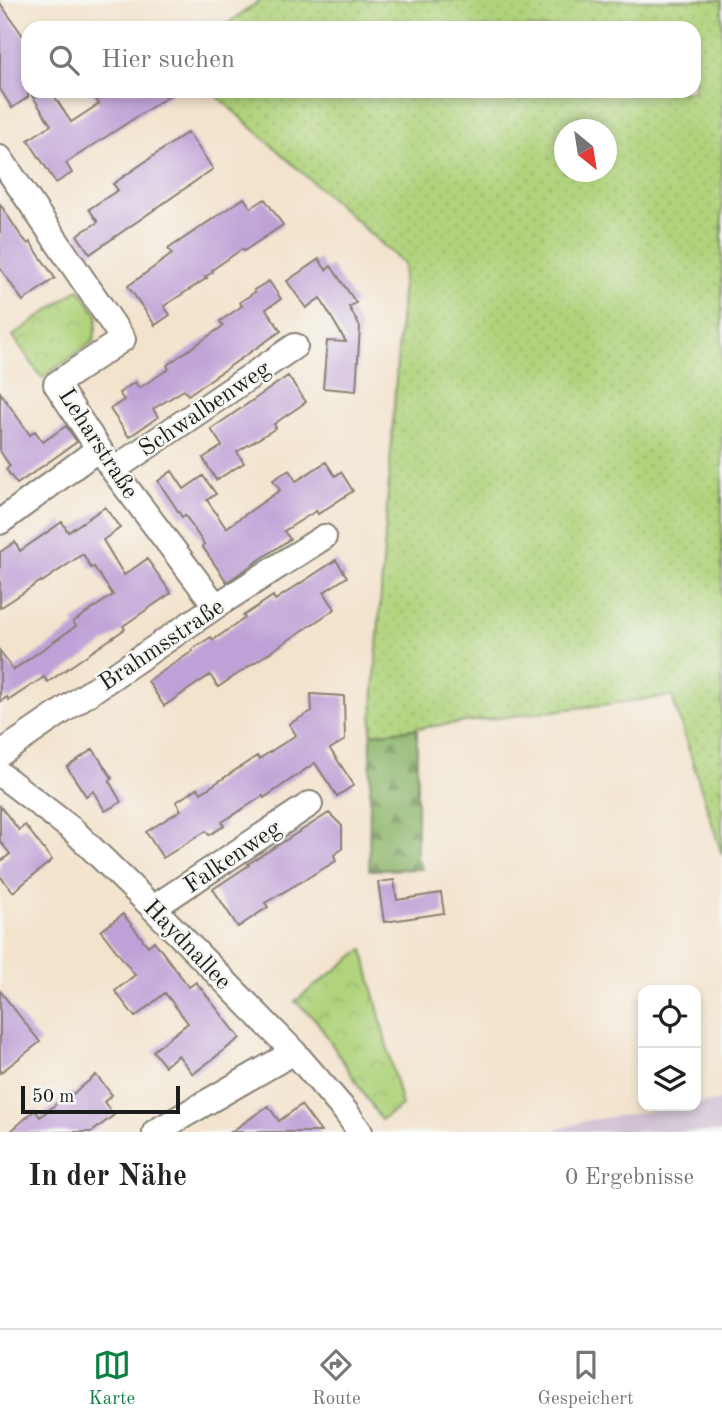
<!DOCTYPE html>
<html lang="de">
<head>
<meta charset="utf-8">
<style>
  :root { --surface:#fff; --page:#f2f2f2; --text:#222; --muted:#767676; --line:#e0e0e0; --accent:#0b8043 }
  body { margin:0; font-family:"Old Standard TT",serif; background:var(--page); color:var(--text) }
  .controls { position:absolute; right:21px; bottom:21px; display:grid; overflow:hidden; border-radius:14px; box-shadow:0 4px 10px #0003 }
  .controls button { width:63px; height:63px; display:grid; place-items:center; padding:0; border:0; border-bottom:2px solid var(--line); background:var(--surface); color:var(--text); font:35px sans-serif }
  .compass { position:absolute; left:554px; top:119px; width:63px; height:63px; border-radius:50%; background:var(--surface); box-shadow:0 4px 10px #0003; rotate:150deg }
  .scale { position:absolute; left:21px; bottom:18px; width:159px; box-sizing:border-box; padding-left:7px; border:4px solid #1c1c1c; border-top:0; font-size:19px; line-height:24px; white-space:nowrap; color:#1c1c1c; -webkit-text-stroke:5px #f6f6f2; paint-order:stroke }
  .list { margin:0; padding:0; list-style:none }
  h2 { display:flex; justify-content:space-between; align-items:center; height:91px; margin:0; padding:0 28px; font-size:30px }
  h2 small { font-size:23px; font-weight:400; color:var(--muted) }
  .icon { flex:none; width:38px; height:38px; fill:none; stroke:currentColor; stroke-width:2; stroke-linecap:round; stroke-linejoin:round }
  .map { position:relative; flex:none; width:722px; height:1132px; overflow:hidden }
  .search { position:absolute; background:var(--surface); box-shadow:0 4px 10px #0003; left:21px; right:21px; top:21px; height:77px; display:flex; align-items:center; gap:18px; box-sizing:border-box; padding:0 24px; border-radius:21px; color:var(--muted); font-size:26px }
  .sheet { height:196px; background:var(--surface) }
  nav { display:flex; justify-content:space-around; align-items:center; box-sizing:border-box; height:98px; border-top:2px solid var(--line); background:var(--surface); font-size:19px; color:var(--muted) }
  nav a { display:grid; justify-items:center; gap:4px }
  nav .on { color:var(--accent) }
  .map>svg:first-child { display:block }
  .industrial { fill:#cebed1 }
  .grass { fill:url(#grass-dots); stroke:#66784c; stroke-width:2; fill-rule:evenodd }
  .forest { fill:url(#forest-firs); stroke:#546844; stroke-width:2 }
  .park { fill:url(#park-crowns); stroke:#66784c; stroke-width:2 }
  .building { fill:#c0a1d7 }
  .lines { fill:none; stroke-linecap:round; stroke-linejoin:round }
  .street-casing { stroke:#888074; stroke-width:28 }
  .street { stroke:#fff; stroke-width:24 }
  .labels { text-anchor:middle; stroke-width:5; stroke-linejoin:round; paint-order:stroke }
  .street-label { font-size:24px; fill:#1c1c1c; stroke:#f6f6f2 }
</style>
</head>
<body>
<div class="map">
<svg width="722" height="1132" viewBox="0 0 722 1132">
  <defs>
    <pattern id="grass-dots" width="8" height="8" patternUnits="userSpaceOnUse" patternTransform="scale(1.75)"><rect width="8" height="8" fill="#b0d37b"/><path d="M2 2h.1M6 6h.1" fill="none" stroke="#97b56a" stroke-width="1.8" stroke-linecap="round"/></pattern>
    <pattern id="forest-firs" width="22" height="20" patternUnits="userSpaceOnUse" patternTransform="scale(1.75)"><rect width="22" height="20" fill="#8cb56b"/><path d="M5 1l3.5 6h-7zM16 11l3.5 6h-7z" fill="#729257"/></pattern>
    <pattern id="park-crowns" width="20" height="18" patternUnits="userSpaceOnUse" patternTransform="scale(1.75)"><rect width="20" height="18" fill="#b0d37b"/><path d="M2 6a3 3 0 1 1 6 0M12 15a3 3 0 1 1 6 0" fill="none" stroke="#97b56a"/></pattern>
  </defs>
  <rect width="100%" height="100%" fill="#f6f6f2"/>
  <filter id="ink" filterUnits="userSpaceOnUse"><feTurbulence type="fractalNoise" baseFrequency=".0143" numOctaves="2"/><feDisplacementMap in="SourceGraphic" scale="14" xChannelSelector="R" yChannelSelector="G"/><feConvolveMatrix kernelMatrix="1 2 1 2 8 2 1 2 1" color-interpolation-filters="sRGB"/></filter>
  <filter id="wash" filterUnits="userSpaceOnUse"><feTurbulence type="fractalNoise" baseFrequency=".00686" numOctaves="4" result="noise"/><feDisplacementMap in="SourceGraphic" scale="28" xChannelSelector="R" yChannelSelector="G"/><feGaussianBlur stdDeviation="1.57" result="paint"/><feColorMatrix in="noise" values="0 0 0 0 0 0 0 0 0 0 0 0 0 0 0 0 0 1.4 0 .05"/><feComposite in="paint" operator="in"/></filter>
  <g filter="url(#wash)">
    <rect width="100%" height="100%" fill="#f3e3cd"/>
    <path class="industrial" d="M 722,1100 L 722,1132 L 549,1132 L 585,1121 L 684,1106 L 696,1106 L 696,1104 Z"/>
    <path class="grass" d="M 261,0 L 722,0 L 722,855 L 672,696 L 371,734 L 404,264 L 211,91 L 694,91 L 694,28 L 221,28 ZM 564,130 L 606,130 L 606,172 L 564,172 Z"/>
    <path class="forest" d="M 417,729 L 417,858 L 422,869 L 369,870 L 371,734 Z"/>
    <path class="park" d="M 79,289 L 98,315 L 94,341 L 42,378 L 13,336 Z
      M 363,949 L 402,1106 L 381,1120 L 316,1020 L 295,1001 Z"/>
    <g id="blocks">
      <path class="building" d="M 0,3 L 28,43 L 28,97 L 12,108 L 0,89 Z
        M 29,91 L 51,91 L 71,122 L 99,104 L 91,91 L 176,91 L 66,163 L 72,173 L 56,183 L 28,140 L 51,125 Z
        M 188,132 L 213,169 L 90,254 L 77,235 L 98,222 L 89,209 L 118,190 L 113,184 Z
        M 244,198 L 251,208 L 265,199 L 283,225 L 244,251 L 242,249 L 212,270 L 213,272 L 205,277 L 207,278 L 164,306 L 170,315 L 155,325 L 128,286 L 172,254 L 168,249 Z
        M 0,204 L 21,236 L 28,244 L 30,242 L 55,278 L 23,301 L 0,268 Z
        M 319,259 L 326,270 L 331,266 L 356,303 L 349,307 L 360,327 L 356,391 L 323,388 L 327,341 L 346,342 L 320,298 L 306,308 L 287,281 Z
        M 269,281 L 281,299 L 266,309 L 281,331 L 188,395 L 184,390 L 153,409 L 158,417 L 129,437 L 110,409 L 124,400 L 119,393 L 135,382 L 139,388 L 169,369 L 167,365 L 223,326 L 220,321 L 242,306 L 240,302 L 255,292 L 254,290 Z
        M 288,376 L 306,402 L 274,424 L 276,428 L 237,452 L 244,463 L 216,480 L 203,458 L 222,446 L 211,429 Z
        M 0,392 L 30,435 L 35,431 L 43,442 L 66,426 L 77,442 L 17,484 L 6,469 L 10,466 L 0,451 Z
        M 326,462 L 335,476 L 341,472 L 353,491 L 318,514 L 316,511 L 284,531 L 290,539 L 227,582 L 202,546 L 204,544 L 185,515 L 182,517 L 158,481 L 172,471 L 184,489 L 203,476 L 216,494 L 207,500 L 226,528 L 280,490 L 273,480 L 289,470 L 296,481 Z
        M 105,507 L 120,528 L 103,540 L 124,575 L 147,559 L 171,593 L 123,626 L 125,629 L 48,682 L 44,677 L 9,700 L 7,697 L 0,702 L 0,651 L 13,670 L 76,626 L 73,622 L 113,595 L 94,567 L 91,568 L 83,554 L 42,582 L 41,581 L 0,608 L 0,552 L 15,542 L 20,551 L 62,522 L 68,532 Z
        M 336,560 L 347,577 L 324,592 L 335,609 L 218,687 L 210,675 L 164,706 L 148,681 L 193,651 L 192,649 L 211,637 L 213,640 L 245,618 L 243,616 L 273,596 L 275,600 Z
        M 311,694 L 344,696 L 345,740 L 330,749 L 354,785 L 337,796 L 315,763 L 264,798 L 263,796 L 222,822 L 224,826 L 209,835 L 206,831 L 163,858 L 146,832 L 181,810 L 176,802 L 198,788 L 201,793 L 257,756 L 259,759 L 296,735 L 289,724 L 312,711 Z
        M 93,749 L 112,778 L 109,781 L 121,802 L 105,811 L 93,791 L 86,796 L 67,767 Z
        M 0,806 L 19,830 L 25,825 L 52,860 L 13,892 L 0,876 L 0,862 L 10,854 L 0,841 Z
        M 329,813 L 342,826 L 342,849 L 334,855 L 336,861 L 265,903 L 268,907 L 238,927 L 213,889 L 249,865 L 248,864 Z
        M 394,880 L 397,900 L 441,893 L 444,913 L 384,922 L 378,882 Z
        M 123,914 L 148,946 L 154,941 L 189,987 L 196,982 L 240,1038 L 193,1074 L 178,1055 L 165,1066 L 153,1051 L 188,1023 L 165,993 L 135,1017 L 115,991 L 135,975 L 101,931 Z
        M 0,991 L 40,1042 L 0,1073 Z
        M 96,1075 L 112,1095 L 104,1102 L 114,1115 L 92,1132 L 10,1132 L 35,1110 L 40,1117 L 71,1092 L 73,1094 Z
        M 301,1105 L 321,1132 L 231,1132 L 268,1106 L 279,1121 Z"/>
    </g>
  </g>
  <g filter="url(#ink)">
    <use href="#blocks" fill-opacity="0" stroke="#888074" stroke-width="2"/>
    <g class="lines">
      <g class="street-casing">
        <path id="street" d="M 0,158 L 123,339 L 56,384 L 113,470 L 216,606
          M 113,470 L 295,346
          M 0,522 L 98,449
          M 0,754 L 216,606 L 324,537
          M 0,774 L 73,830 L 153,908 L 294,1052 L 346,1112 L 360,1132
          M 153,908 L 310,804
          M 155,1132 L 294,1052"/>
      </g>
      <use href="#street" class="street"/>
    </g>
  </g>
  <g class="labels">
    <g class="street-label">
      <text transform="translate(204 408) rotate(-34)" y="8">Schwalbenweg</text>
      <text transform="translate(99 443) rotate(57)" y="8">Leharstraße</text>
      <text transform="translate(161 644) rotate(-34)" y="8">Brahmsstraße</text>
      <text transform="translate(232 856) rotate(-34)" y="8">Falkenweg</text>
      <text transform="translate(188 944) rotate(46)" y="8">Haydnallee</text>
    </g>
  </g>
</svg>
<div class="controls">
<button><svg class="icon" aria-label="locate" viewBox="0 0 24 24"><circle cx="12" cy="12" r="6"/><path d="M12 2v4M12 18v4M2 12h4M18 12h4"/></svg></button>
<button><svg class="icon" aria-label="layers" viewBox="0 0 24 24"><path d="M12 4l9 5-9 5-9-5zM3 14l9 5 9-5"/></svg></button>
</div>
<svg class="compass" viewBox="-18 -18 36 36"><path d="M0-13l5 13h-10z" fill="#e53935"/><path d="M0 13l5-13h-10z" fill="#767676"/></svg>
<div class="scale">50 m</div>
<div class="search"><svg class="icon" aria-label="search" viewBox="0 0 24 24"><circle cx="10" cy="10" r="6"/><path d="M15 15l6 6"/></svg>Hier suchen</div>
</div>
<section class="sheet">
<h2>In der Nähe<small>0 Ergebnisse</small></h2>
<ul class="list">
</ul>
</section>
<nav>
<a class="on"><svg class="icon" aria-label="map" viewBox="0 0 24 24"><path d="M3 6l6-2 6 2 6-2v14l-6 2-6-2-6 2zM9 4v14M15 6v14"/></svg>Karte</a>
<a><svg class="icon" aria-label="directions" viewBox="0 0 24 24"><path d="M12 3l9 9-9 9-9-9zM9 14v-3h6M13 9l2 2-2 2"/></svg>Route</a>
<a><svg class="icon" aria-label="saved" viewBox="0 0 24 24"><path d="M7 4h10v16l-5-4-5 4z"/></svg>Gespeichert</a>
</nav>
</body>
</html>
